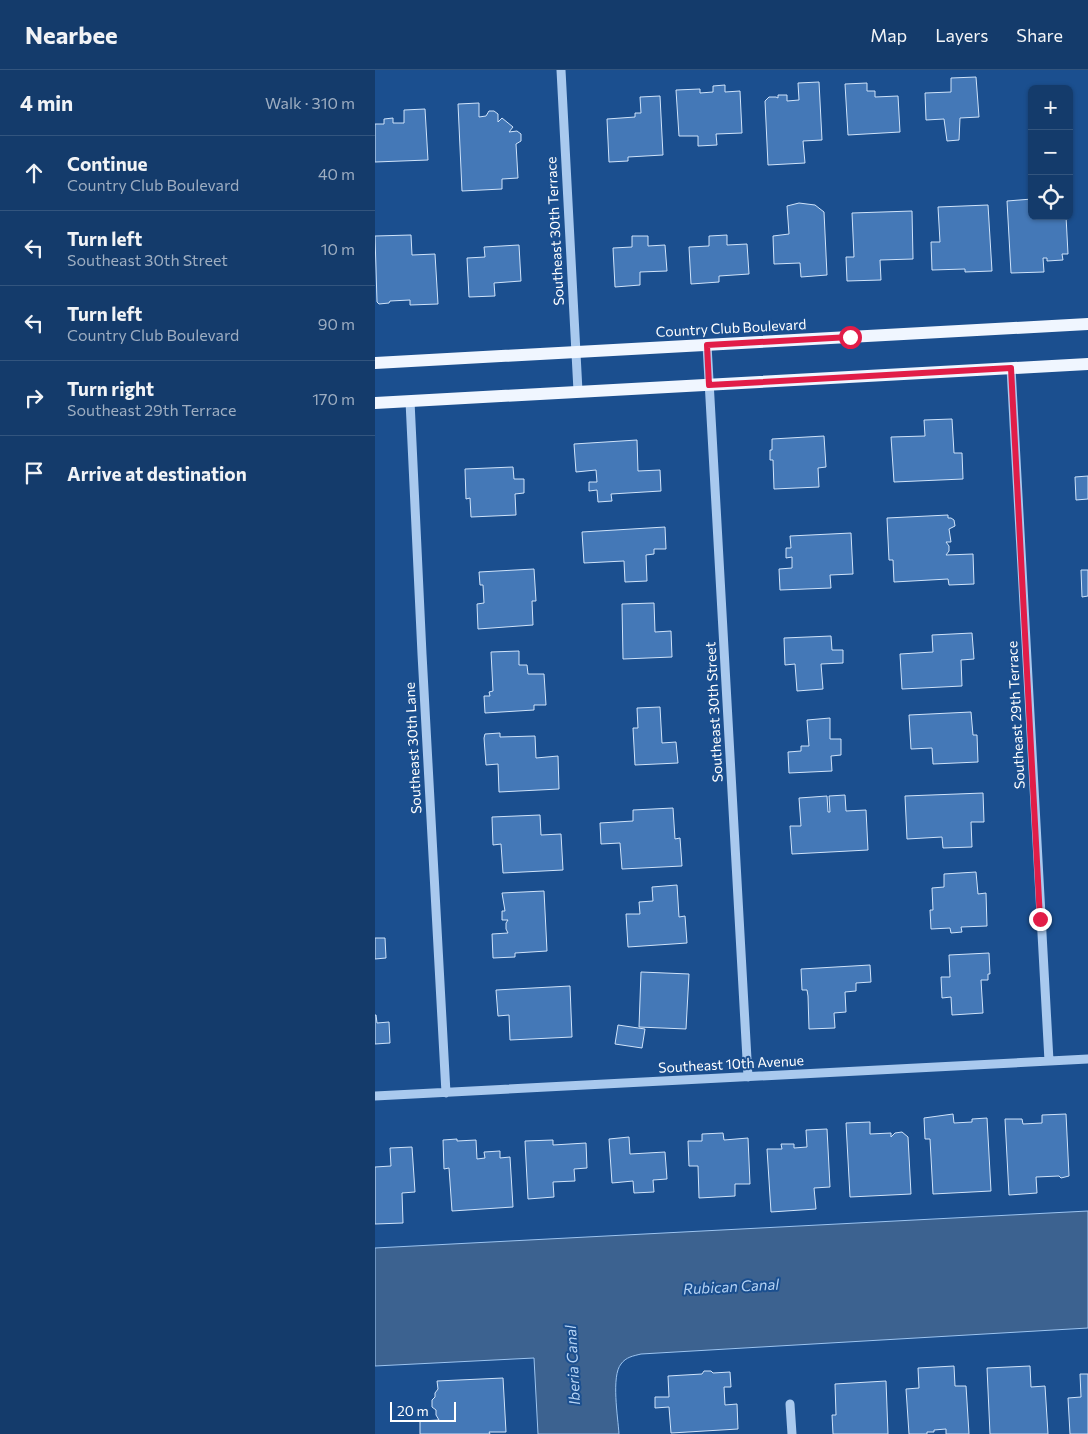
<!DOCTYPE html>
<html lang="en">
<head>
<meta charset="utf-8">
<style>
  :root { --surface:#143b6b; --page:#214673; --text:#f1f3f6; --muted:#9dadc1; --line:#33557e }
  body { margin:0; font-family:Commissioner,sans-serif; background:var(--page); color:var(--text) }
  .controls { position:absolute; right:15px; top:15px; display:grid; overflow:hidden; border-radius:8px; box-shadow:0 1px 4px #0004 }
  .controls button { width:45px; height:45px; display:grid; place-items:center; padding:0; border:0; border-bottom:1px solid var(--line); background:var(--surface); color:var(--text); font:25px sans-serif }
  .scale { position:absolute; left:15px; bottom:12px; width:66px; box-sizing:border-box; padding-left:5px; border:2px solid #fff; border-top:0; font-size:14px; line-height:18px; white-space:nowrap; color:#fff; -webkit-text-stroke:4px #1b4f8f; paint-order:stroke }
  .stop { position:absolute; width:15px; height:15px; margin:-11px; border:4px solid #e11d48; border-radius:50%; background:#fff }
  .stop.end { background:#e11d48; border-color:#fff; box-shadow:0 1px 5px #0008 }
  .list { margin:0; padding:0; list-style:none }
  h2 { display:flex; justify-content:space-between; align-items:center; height:65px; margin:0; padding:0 20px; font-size:21px }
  h2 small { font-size:16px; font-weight:400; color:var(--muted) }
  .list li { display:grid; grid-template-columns:32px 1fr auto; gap:15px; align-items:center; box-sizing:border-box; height:75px; padding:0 20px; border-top:1px solid var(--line) }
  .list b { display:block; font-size:19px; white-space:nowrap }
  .list p { margin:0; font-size:16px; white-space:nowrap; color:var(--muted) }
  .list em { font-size:16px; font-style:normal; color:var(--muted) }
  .icon { flex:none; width:28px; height:28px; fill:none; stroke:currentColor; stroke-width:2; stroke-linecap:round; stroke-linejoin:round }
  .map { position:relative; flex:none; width:713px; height:1364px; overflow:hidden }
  header { display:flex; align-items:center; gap:30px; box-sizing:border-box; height:70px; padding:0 25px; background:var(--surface); border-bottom:1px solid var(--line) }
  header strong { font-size:24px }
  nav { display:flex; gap:28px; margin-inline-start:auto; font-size:18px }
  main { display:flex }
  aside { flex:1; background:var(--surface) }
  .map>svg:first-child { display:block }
  .water { fill:#3c6290; stroke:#9cc4f0 }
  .building { fill:#4478b7; stroke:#cfe3fa }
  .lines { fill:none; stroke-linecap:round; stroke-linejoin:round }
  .minor { stroke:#a9c9ee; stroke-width:9 }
  .major { stroke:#f0f6ff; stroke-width:12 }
  .route { stroke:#e11d48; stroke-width:6 }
  .labels { text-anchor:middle; stroke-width:4; stroke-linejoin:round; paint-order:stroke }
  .street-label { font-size:14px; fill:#fff; stroke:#1b4f8f }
  .water-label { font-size:15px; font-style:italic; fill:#b5d3f5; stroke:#1b4f8f }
</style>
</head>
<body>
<header>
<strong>Nearbee</strong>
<nav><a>Map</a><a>Layers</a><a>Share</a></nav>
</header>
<main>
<aside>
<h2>4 min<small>Walk · 310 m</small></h2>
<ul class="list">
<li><svg class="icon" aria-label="ahead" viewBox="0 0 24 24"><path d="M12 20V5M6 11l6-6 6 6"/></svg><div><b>Continue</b><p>Country Club Boulevard</p></div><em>40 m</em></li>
<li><svg class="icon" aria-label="left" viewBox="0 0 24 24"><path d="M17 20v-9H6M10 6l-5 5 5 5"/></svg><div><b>Turn left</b><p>Southeast 30th Street</p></div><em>10 m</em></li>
<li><svg class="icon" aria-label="left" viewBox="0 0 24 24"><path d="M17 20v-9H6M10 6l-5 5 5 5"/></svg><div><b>Turn left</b><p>Country Club Boulevard</p></div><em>90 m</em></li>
<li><svg class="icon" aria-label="right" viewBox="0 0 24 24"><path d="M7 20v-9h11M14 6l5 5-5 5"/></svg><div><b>Turn right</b><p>Southeast 29th Terrace</p></div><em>170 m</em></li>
<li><svg class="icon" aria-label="arrive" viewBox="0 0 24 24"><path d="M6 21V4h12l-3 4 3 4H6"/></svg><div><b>Arrive at destination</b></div></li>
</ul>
</aside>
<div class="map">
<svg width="713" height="1364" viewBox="0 0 713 1364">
  <rect width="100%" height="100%" fill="#1b4f8f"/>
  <path class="water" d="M 713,1141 L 713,1258 L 266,1284 C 258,1286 251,1287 246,1294 C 236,1306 243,1348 244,1364 L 163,1364 L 159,1288 L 0,1296 L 0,1178 Z"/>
  <path class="building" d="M 601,7 L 604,47 L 585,48 L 584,70 L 572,71 L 569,49 L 551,50 L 550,23 L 576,22 L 576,8 Z
    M 444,12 L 447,70 L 428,71 L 430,93 L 393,95 L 390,31 L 394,27 L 401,27 L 403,28 L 403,25 L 412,25 L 412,31 L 424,30 L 423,13 Z
    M 492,13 L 492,21 L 500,21 L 500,27 L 523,26 L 525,62 L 473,65 L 470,14 Z
    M 350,15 L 350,22 L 365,21 L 367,63 L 341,64 L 342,75 L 323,76 L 323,66 L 304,66 L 301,20 L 325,19 L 325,23 L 338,22 L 338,16 Z
    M 285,26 L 288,85 L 253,87 L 253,91 L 234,92 L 232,49 L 260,47 L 260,43 L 266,43 L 265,27 Z
    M 104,33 L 104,47 L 111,46 L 114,41 L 119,41 L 123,44 L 123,52 L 127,48 L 138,57 L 134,62 L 142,61 L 146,64 L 146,71 L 141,74 L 143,108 L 127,109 L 127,119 L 87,121 L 83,34 Z
    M 50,39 L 53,90 L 0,92 L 0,54 L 9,54 L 9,49 L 18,48 L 18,53 L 29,53 L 29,40 Z
    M 657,129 L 657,146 L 691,146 L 693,184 L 687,184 L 688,190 L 672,191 L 672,188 L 668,188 L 669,202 L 636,203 L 632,131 Z
    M 424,133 L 440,135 L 449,142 L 452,205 L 426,207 L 425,193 L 399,194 L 398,166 L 414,164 L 412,136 Z
    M 613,135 L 617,201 L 590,202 L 590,199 L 557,200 L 556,172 L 565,172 L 563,137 Z
    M 537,141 L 538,189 L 505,190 L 506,210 L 472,211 L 471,187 L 479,187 L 477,143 Z
    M 36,165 L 37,185 L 60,184 L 63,234 L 35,235 L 35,230 L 15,231 L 14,233 L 4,234 L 2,232 L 0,166 Z
    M 352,165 L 352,175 L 372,174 L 374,204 L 344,206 L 344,212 L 316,214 L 314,177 L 334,176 L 334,166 Z
    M 257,166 L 273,166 L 273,176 L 290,175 L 292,201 L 265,202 L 265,215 L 240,217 L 238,178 L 257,177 Z
    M 144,175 L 146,211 L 119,213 L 120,226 L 94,227 L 92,188 L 110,187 L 109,177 Z
    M 577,349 L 579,383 L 587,383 L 588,409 L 519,412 L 516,367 L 550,366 L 549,350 Z
    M 449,366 L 451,397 L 443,398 L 444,417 L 399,419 L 398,390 L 395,390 L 395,380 L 397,380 L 397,369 Z
    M 262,370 L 263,401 L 285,400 L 286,421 L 236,424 L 237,431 L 223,432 L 222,420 L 214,421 L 214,412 L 222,412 L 221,400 L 201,402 L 199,374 Z
    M 138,397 L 139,409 L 149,409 L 149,423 L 140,424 L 141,445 L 96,447 L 95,428 L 91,429 L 90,399 Z
    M 713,406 L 713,429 L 701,430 L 700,407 Z
    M 573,445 L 573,448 L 576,448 L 579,450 L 580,456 L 574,459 L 576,472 L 571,472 L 574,476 L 574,481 L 571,485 L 598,484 L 599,514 L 574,515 L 573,509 L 519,512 L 518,490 L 514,490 L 512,448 Z
    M 290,457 L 291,479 L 279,479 L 279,484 L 271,485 L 272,511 L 250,512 L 249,491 L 209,493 L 207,462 Z
    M 476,463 L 478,504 L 455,505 L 456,518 L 405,520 L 404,499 L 417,498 L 417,487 L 411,488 L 411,478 L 416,478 L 415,466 Z
    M 159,499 L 161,531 L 157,531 L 158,555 L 103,559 L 102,534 L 109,533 L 108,515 L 105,515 L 104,502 Z
    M 706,500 L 713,500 L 713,526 L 707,527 Z
    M 279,533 L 280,562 L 296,561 L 297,587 L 248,589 L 247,534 Z
    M 597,563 L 599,589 L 586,590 L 587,616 L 527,619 L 525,584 L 558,582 L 557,565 Z
    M 456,566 L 457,580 L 468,580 L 468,593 L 446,594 L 448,619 L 422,621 L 420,594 L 410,595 L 409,568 Z
    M 144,581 L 144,595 L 152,595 L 153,604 L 169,604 L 171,635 L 159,635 L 159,640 L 110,643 L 109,626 L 115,626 L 114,622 L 118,621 L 116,582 Z
    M 285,637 L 287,673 L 301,672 L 303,693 L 260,695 L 258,658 L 263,658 L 262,638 Z
    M 596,642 L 598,665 L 602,665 L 603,692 L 558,694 L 557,678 L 536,679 L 534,645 Z
    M 455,648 L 455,669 L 466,669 L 466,685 L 456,686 L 457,701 L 414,703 L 413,682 L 426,681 L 426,676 L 434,676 L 432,650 Z
    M 125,663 L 125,667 L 160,666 L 161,688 L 183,686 L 184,719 L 124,722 L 123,694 L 111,695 L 109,668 L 110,664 Z
    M 608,723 L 609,752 L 596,752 L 597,777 L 568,778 L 567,767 L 532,769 L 530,726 Z
    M 470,725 L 471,741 L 491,740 L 493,780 L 417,784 L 415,756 L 426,756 L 424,728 L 452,726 L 453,742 L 455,742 L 454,726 Z
    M 298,738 L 300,769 L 305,768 L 307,796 L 247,799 L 245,773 L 226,774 L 225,753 L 258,751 L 258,740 Z
    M 165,745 L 166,765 L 186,764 L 188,800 L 128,803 L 126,774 L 118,775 L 117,747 Z
    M 601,802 L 603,824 L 611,823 L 612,856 L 586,857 L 587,862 L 576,863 L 575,858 L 556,859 L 555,840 L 558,840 L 557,818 L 569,817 L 569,804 Z
    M 302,815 L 304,847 L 310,846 L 312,873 L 253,877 L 251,844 L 265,844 L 264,832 L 278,831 L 277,817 Z
    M 169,821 L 172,881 L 140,883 L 140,887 L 118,888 L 117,864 L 133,863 L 131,859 L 131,853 L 133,850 L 127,850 L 127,841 L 130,841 L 127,823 Z
    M 0,868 L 10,868 L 11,888 L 0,889 Z
    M 614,883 L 615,904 L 613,904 L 613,910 L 606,910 L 608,943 L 577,945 L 576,927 L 567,928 L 566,907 L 575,907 L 574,885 Z
    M 495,895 L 496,912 L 481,913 L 481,921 L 470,922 L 471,942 L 459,943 L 460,958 L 434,959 L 433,926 L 432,920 L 427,920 L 426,899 Z
    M 266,902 L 314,904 L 311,959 L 264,957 Z
    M 195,916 L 197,967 L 135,970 L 134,945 L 123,946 L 121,920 Z
    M 0,945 L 1,945 L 2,953 L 14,952 L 15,973 L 0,974 Z
    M 243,955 L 270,959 L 267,978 L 240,974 Z
    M 578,1044 L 579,1053 L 597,1052 L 597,1049 L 612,1048 L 616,1121 L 558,1124 L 555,1069 L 550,1069 L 549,1048 Z
    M 691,1044 L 694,1106 L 686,1108 L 684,1106 L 661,1107 L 662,1123 L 634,1125 L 630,1049 L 647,1049 L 648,1054 L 667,1053 L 667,1045 Z
    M 495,1052 L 495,1064 L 516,1063 L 516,1067 L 520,1063 L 527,1062 L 533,1067 L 536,1124 L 475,1127 L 471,1053 Z
    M 452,1059 L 455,1117 L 439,1118 L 441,1139 L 396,1142 L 392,1079 L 407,1079 L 406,1074 L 419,1074 L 419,1078 L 432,1077 L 431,1060 Z
    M 348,1063 L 349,1070 L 373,1068 L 375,1114 L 360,1114 L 360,1126 L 324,1128 L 323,1096 L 314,1096 L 313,1071 L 327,1071 L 327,1064 Z
    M 254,1067 L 255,1084 L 290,1082 L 292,1109 L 278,1110 L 279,1122 L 259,1123 L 258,1111 L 237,1113 L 234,1069 Z
    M 82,1069 L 82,1071 L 101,1070 L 102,1089 L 110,1088 L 109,1082 L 125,1081 L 125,1088 L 135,1087 L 138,1137 L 77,1141 L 74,1098 L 69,1099 L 68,1070 Z
    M 178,1070 L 178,1075 L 211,1073 L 212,1098 L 199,1099 L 200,1111 L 178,1112 L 179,1127 L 153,1129 L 150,1071 Z
    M 37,1077 L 40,1122 L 27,1123 L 28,1153 L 0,1154 L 0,1097 L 16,1096 L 15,1078 Z
    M 579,1296 L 580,1316 L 591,1316 L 594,1364 L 571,1364 L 571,1359 L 559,1360 L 559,1362 L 552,1362 L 552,1364 L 534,1364 L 531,1319 L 544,1318 L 543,1298 Z
    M 655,1296 L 656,1317 L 670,1316 L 673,1364 L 615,1364 L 612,1298 Z
    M 329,1301 L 336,1301 L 338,1303 L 355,1302 L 356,1317 L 349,1317 L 350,1335 L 362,1334 L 363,1359 L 296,1363 L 294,1337 L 280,1338 L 280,1327 L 294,1327 L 293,1306 L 327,1304 Z
    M 705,1304 L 713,1304 L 713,1364 L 695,1364 L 693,1328 L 706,1327 Z
    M 128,1308 L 131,1362 L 114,1362 L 115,1364 L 45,1364 L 45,1351 L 64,1350 L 61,1345 L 61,1340 L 57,1337 L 57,1330 L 60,1327 L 60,1323 L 63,1319 L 62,1311 Z
    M 511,1311 L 513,1364 L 458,1364 L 457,1345 L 461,1345 L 460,1314 Z"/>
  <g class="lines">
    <path class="minor" d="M 186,0 L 203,321
      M 332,275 L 373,1007
      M 636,298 L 674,991
      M 35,331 L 47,584 L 71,1023
      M 0,1026 L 713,989
      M 415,1334 L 417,1364"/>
    <path class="major" d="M 0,293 L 713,254
      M 0,333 L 713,294"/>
  </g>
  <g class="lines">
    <path class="route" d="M 475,267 L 332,275 L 334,315 L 636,298 L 665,849"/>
  </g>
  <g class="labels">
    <g class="street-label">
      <text transform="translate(180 161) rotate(-93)" y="5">Southeast 30th Terrace</text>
      <text transform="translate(356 258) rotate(-3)" y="5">Country Club Boulevard</text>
      <text transform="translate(339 642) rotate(-93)" y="5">Southeast 30th Street</text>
      <text transform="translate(641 645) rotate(-93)" y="5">Southeast 29th Terrace</text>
      <text transform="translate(38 678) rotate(-93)" y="5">Southeast 30th Lane</text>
      <text transform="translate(356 994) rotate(-3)" y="5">Southeast 10th Avenue</text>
    </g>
    <g class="water-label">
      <text transform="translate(356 1217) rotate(-3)" y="5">Rubican Canal</text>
      <text transform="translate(198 1295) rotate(-93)" y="5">Iberia Canal</text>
    </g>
  </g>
</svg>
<div class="controls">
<button>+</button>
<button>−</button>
<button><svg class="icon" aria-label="locate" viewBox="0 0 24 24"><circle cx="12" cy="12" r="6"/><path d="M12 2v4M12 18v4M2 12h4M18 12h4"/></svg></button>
</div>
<div class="scale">20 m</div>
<div class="stop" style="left:475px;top:267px"></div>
<div class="stop end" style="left:665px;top:849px"></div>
</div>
</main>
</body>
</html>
